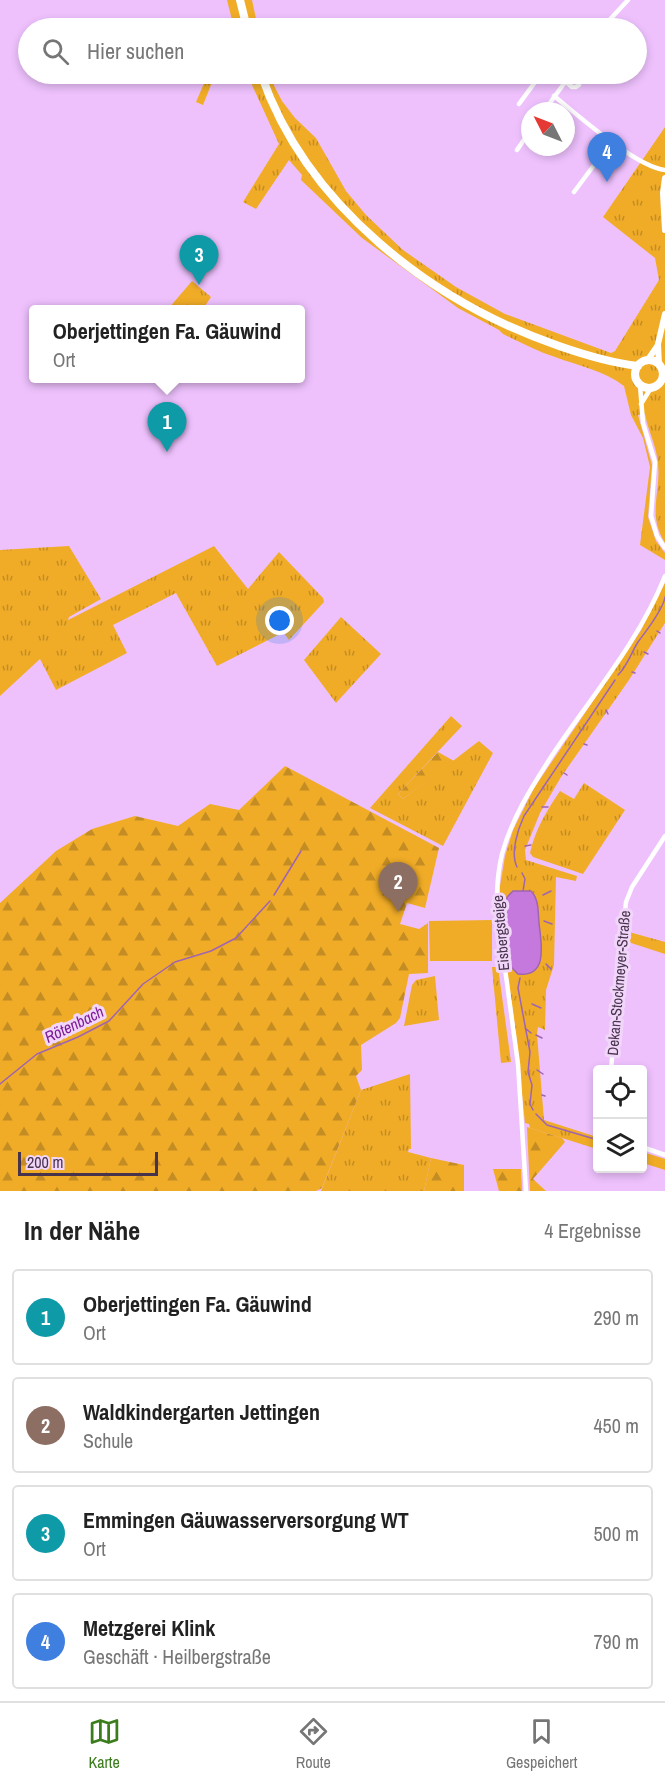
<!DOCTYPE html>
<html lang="de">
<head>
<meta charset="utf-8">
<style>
  :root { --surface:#fff; --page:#f2f2f2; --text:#222; --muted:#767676; --line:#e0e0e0; --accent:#3b7c1c }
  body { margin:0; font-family:"Archivo Narrow",sans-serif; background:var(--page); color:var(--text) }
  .controls { position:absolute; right:18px; bottom:18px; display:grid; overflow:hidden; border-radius:6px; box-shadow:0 3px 9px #0003 }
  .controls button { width:54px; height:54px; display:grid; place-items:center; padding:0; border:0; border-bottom:2px solid var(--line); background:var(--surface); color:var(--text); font:30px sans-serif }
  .compass { position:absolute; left:521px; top:102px; width:54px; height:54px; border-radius:50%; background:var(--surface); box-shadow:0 3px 9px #0003; rotate:312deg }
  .scale { position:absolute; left:18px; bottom:15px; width:140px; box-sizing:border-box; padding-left:6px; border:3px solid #47344c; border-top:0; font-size:16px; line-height:21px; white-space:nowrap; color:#47344c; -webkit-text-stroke:4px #f1d6fa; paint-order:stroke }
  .you { position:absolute; left:280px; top:621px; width:21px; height:21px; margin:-15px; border:4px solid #fff; border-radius:50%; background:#1a73e8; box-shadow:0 0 0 9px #1a73e833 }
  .badge { display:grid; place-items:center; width:39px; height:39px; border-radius:50%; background:var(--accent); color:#fff; font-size:20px; font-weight:700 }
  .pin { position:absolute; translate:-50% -50px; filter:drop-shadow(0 2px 3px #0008) }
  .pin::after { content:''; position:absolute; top:32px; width:21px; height:18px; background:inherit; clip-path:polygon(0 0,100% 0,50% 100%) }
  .popup { position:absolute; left:29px; top:305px; width:276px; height:78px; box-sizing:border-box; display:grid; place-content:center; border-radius:6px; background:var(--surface); filter:drop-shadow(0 2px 4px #0005); font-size:20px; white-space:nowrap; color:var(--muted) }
  .popup b { font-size:22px; color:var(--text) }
  .popup::after { content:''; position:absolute; left:50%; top:100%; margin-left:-12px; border:12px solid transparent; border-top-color:var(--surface) }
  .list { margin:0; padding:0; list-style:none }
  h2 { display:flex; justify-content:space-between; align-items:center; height:78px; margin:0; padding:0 24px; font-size:26px }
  h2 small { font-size:20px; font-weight:400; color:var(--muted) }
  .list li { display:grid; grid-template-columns:39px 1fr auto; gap:18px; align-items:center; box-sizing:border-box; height:96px; margin:0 12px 12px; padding:0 12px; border:2px solid var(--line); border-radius:6px }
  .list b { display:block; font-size:22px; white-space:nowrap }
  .list p { margin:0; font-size:20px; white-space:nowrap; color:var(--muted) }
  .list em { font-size:20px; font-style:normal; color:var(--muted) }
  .icon { flex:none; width:33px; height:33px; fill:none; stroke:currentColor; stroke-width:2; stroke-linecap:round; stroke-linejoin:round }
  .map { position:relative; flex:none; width:665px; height:1191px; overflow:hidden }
  .search { position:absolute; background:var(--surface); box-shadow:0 3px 9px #0003; left:18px; right:18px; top:18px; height:66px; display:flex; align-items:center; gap:15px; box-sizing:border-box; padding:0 21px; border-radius:33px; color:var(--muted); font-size:22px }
  .sheet { height:510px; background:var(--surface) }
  nav { display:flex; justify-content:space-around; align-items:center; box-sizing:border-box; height:84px; border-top:2px solid var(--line); background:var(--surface); font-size:16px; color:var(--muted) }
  nav a { display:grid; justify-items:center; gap:3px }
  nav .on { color:var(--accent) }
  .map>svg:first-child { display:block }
  .grass { fill:url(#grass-tufts) }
  .forest { fill:url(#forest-firs) }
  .garden { fill:#f0ac27 }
  .water { fill:#c579dd; stroke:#9f64b2; stroke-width:1.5 }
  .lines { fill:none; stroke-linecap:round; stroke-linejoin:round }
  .stream { stroke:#9f64b2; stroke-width:1.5 }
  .minor { stroke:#fff; stroke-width:4.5 }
  .tertiary { stroke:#fff; stroke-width:6 }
  .primary { stroke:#fff; stroke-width:8 }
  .labels { text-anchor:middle; stroke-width:6; stroke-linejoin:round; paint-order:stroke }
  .street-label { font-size:15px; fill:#47344c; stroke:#f1d6fa }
  .water-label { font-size:16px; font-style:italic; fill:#7c1c96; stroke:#f1d6fa }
</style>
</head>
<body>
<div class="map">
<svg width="665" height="1191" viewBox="0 0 665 1191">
  <defs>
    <pattern id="grass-tufts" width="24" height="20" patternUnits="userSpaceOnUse" patternTransform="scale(1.5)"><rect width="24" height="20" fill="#f0ac27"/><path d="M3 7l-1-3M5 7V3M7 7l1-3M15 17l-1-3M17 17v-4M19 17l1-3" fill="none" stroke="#c48d24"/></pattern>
    <pattern id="forest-firs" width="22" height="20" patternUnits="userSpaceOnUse" patternTransform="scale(1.5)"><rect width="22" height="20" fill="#f0ac27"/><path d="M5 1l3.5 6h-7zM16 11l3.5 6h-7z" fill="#c48d24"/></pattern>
  </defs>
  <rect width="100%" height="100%" fill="#eec1fd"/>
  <path class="grass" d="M 227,0 L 252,0 L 258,28 L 234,28 Z
    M 208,74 L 215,75 L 203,105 L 196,102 Z
    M 251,74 L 268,74 L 282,101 L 295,118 L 316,138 L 346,191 L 366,215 L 403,250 L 456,287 L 505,314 L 611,353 L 615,351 L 659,280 L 655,258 L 603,217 L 665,127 L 665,543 C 647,514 661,494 658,464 C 657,447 648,431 645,414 L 638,415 L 652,465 L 648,517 L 656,541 L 665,553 L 665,560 L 640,545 L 650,467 L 643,438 L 631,415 L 624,386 C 603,370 579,366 555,357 C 537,351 520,342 503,334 L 499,330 L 458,308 L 362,238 L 301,180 L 302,175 L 289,160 L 256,209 L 243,202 L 279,144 L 252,85 Z
    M 192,281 L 211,297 L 203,309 L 197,309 L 193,307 L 189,309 L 168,309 Z
    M 69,546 L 101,599 L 69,617 L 68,620 L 214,546 L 248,589 L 279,552 L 323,598 L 324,602 L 289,640 L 271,616 L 269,619 L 280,634 L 217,666 L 176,593 L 113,625 L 127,653 L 56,690 L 40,659 L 0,696 L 0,550 Z
    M 665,583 L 665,623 L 629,680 L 561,777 L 540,813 L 525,850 L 526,860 L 577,876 L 576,881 L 556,877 L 554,965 L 546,990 L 545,1030 L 538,1027 L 537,1034 L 544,1120 L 597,1137 L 597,1149 L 530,1128 L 529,1124 L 525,1123 L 514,1020 L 500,922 L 500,886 L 505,856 L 513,830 L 534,788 L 640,632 Z
    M 341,617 L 381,654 L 336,703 L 304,660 Z
    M 451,716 L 462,726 L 398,794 L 403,799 L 479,741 L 493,753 L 443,846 L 370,808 Z
    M 584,783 L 625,810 L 583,874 L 533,857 L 530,853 C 535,830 547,810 560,791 L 574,799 Z
    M 629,932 L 665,942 L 665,954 L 628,942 Z
    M 492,967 L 498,967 L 511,1062 L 501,1063 Z
    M 435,976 L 439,1020 L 404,1026 L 412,985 L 416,980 Z
    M 410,1074 L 411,1149 L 409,1149 L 408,1152 L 431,1158 L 424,1191 L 321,1191 L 361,1090 Z
    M 643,1152 L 665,1159 L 665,1170 L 643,1163 Z"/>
  <path class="forest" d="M 438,752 L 454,761 L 403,799 L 398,794 Z
    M 285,766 L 439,848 L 425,908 L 407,903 L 400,924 L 419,929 L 428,923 L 428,973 L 409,974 L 400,1018 L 396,1023 L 361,1045 L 362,1070 L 356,1076 L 361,1090 L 322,1188 L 316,1191 L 0,1191 L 0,903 L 56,851 L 92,829 L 135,816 L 178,826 L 210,804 L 239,810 Z
    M 527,1127 L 562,1138 L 565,1142 L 533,1179 L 546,1191 L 530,1191 Z
    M 431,1158 L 464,1165 L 464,1191 L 424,1191 Z
    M 493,1169 L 521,1169 L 522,1191 L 499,1191 Z"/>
  <path class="garden" d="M 492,920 L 492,961 L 430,961 L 429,921 Z"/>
  <path class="water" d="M 513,891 L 531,891 C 539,899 538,912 539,923 C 541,942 549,978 518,974 L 510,966 L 506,903 L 507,897 Z"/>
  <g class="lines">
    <path class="stream" d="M 657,631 L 660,633
      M 644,652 L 648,654
      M 632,672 L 635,673
      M 618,675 C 628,665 631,653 638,642 C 646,631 663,610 665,597
      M 606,710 L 608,714
      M 584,744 L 587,745
      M 564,773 L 567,775
      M 542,807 L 548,807
      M 525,846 L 531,845
      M 517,867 C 510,853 518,829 524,816 L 615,680
      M 522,873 L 525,879 L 523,891
      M 274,895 L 301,851
      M 543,895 L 551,891
      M 544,921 L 552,924
      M 546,964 L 551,969
      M 520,978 L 518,988 L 530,1052 L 528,1072 L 532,1085 L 530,1104 L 533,1110
      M 532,1004 L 541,1008
      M 525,1028 L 531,1033
      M 536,1035 L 542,1038
      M 537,1070 L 543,1074
      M 0,1084 L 37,1054 L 78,1037 L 109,1021 L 143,984 L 175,962 L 211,951 L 236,938 L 270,901
      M 542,1095 L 545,1096
      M 536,1114 L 547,1125 L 598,1140"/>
    <path class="minor" d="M 602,28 L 628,0
      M 565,81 L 572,87 L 576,87 L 579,85 L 580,74
      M 554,96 C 579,116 636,167 665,170
      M 519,104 L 541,74
      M 544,111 L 571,74
      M 517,150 L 530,131
      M 574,192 L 612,141
      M 640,385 L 643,423 L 655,462 L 651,516 L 657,536 L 665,548
      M 641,404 L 651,388
      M 611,1070 L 626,902 L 632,887 L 665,836
      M 642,1147 L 665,1155
      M 526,1191 L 518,1064 L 498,917 C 496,896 497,875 502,854 C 512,818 531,788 551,757 C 590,698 639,642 665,576"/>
    <path class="tertiary" d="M 665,178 L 663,193 L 665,230
      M 647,361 L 658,345
      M 659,365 L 658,344 L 665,314"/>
    <path class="primary" d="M 240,0 L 247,28
      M 261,74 C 306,205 431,302 559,346 C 585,355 611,363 638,366
      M635 374a14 14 0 1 1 28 0a14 14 0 1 1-28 0Z"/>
  </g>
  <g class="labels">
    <g class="street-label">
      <text transform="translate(501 933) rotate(-95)" y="5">Eisbergsteige</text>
      <text transform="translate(619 983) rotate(-85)" y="5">Dekan-Stockmeyer-Straße</text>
    </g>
    <g class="water-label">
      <text transform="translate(74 1024) rotate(-26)" y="6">Rötenbach</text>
    </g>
  </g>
</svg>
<div class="controls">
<button><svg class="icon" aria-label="locate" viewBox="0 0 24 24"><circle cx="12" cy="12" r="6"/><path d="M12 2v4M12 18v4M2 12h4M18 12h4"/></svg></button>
<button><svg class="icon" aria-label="layers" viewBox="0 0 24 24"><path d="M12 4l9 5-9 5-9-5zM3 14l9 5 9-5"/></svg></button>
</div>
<svg class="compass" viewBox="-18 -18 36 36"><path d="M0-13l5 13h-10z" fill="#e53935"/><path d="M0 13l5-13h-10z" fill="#767676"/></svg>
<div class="scale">200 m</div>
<div class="you"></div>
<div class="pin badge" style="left:167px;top:452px;background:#0f9aa8">1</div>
<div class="popup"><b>Oberjettingen Fa. Gäuwind</b>Ort</div>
<div class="pin badge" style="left:398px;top:912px;background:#8d6e63">2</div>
<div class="pin badge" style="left:199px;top:285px;background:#0f9aa8">3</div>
<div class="pin badge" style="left:607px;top:182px;background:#3f7fe0">4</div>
<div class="search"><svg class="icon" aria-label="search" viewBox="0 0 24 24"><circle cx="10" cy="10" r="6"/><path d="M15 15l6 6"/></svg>Hier suchen</div>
</div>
<section class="sheet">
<h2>In der Nähe<small>4 Ergebnisse</small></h2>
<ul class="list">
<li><span class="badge" style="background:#0f9aa8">1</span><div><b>Oberjettingen Fa. Gäuwind</b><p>Ort</p></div><em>290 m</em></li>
<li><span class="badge" style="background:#8d6e63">2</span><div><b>Waldkindergarten Jettingen</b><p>Schule</p></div><em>450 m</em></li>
<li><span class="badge" style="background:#0f9aa8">3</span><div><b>Emmingen Gäuwasserversorgung WT</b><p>Ort</p></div><em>500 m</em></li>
<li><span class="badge" style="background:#3f7fe0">4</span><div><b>Metzgerei Klink</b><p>Geschäft · Heilbergstraße</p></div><em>790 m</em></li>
</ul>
</section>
<nav>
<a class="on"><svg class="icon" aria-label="map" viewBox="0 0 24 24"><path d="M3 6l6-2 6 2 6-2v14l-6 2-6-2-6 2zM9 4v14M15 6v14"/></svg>Karte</a>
<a><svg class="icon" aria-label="directions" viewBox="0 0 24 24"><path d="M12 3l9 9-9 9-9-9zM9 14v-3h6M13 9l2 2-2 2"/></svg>Route</a>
<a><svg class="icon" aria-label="saved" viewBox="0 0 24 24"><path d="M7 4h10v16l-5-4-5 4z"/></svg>Gespeichert</a>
</nav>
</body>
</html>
